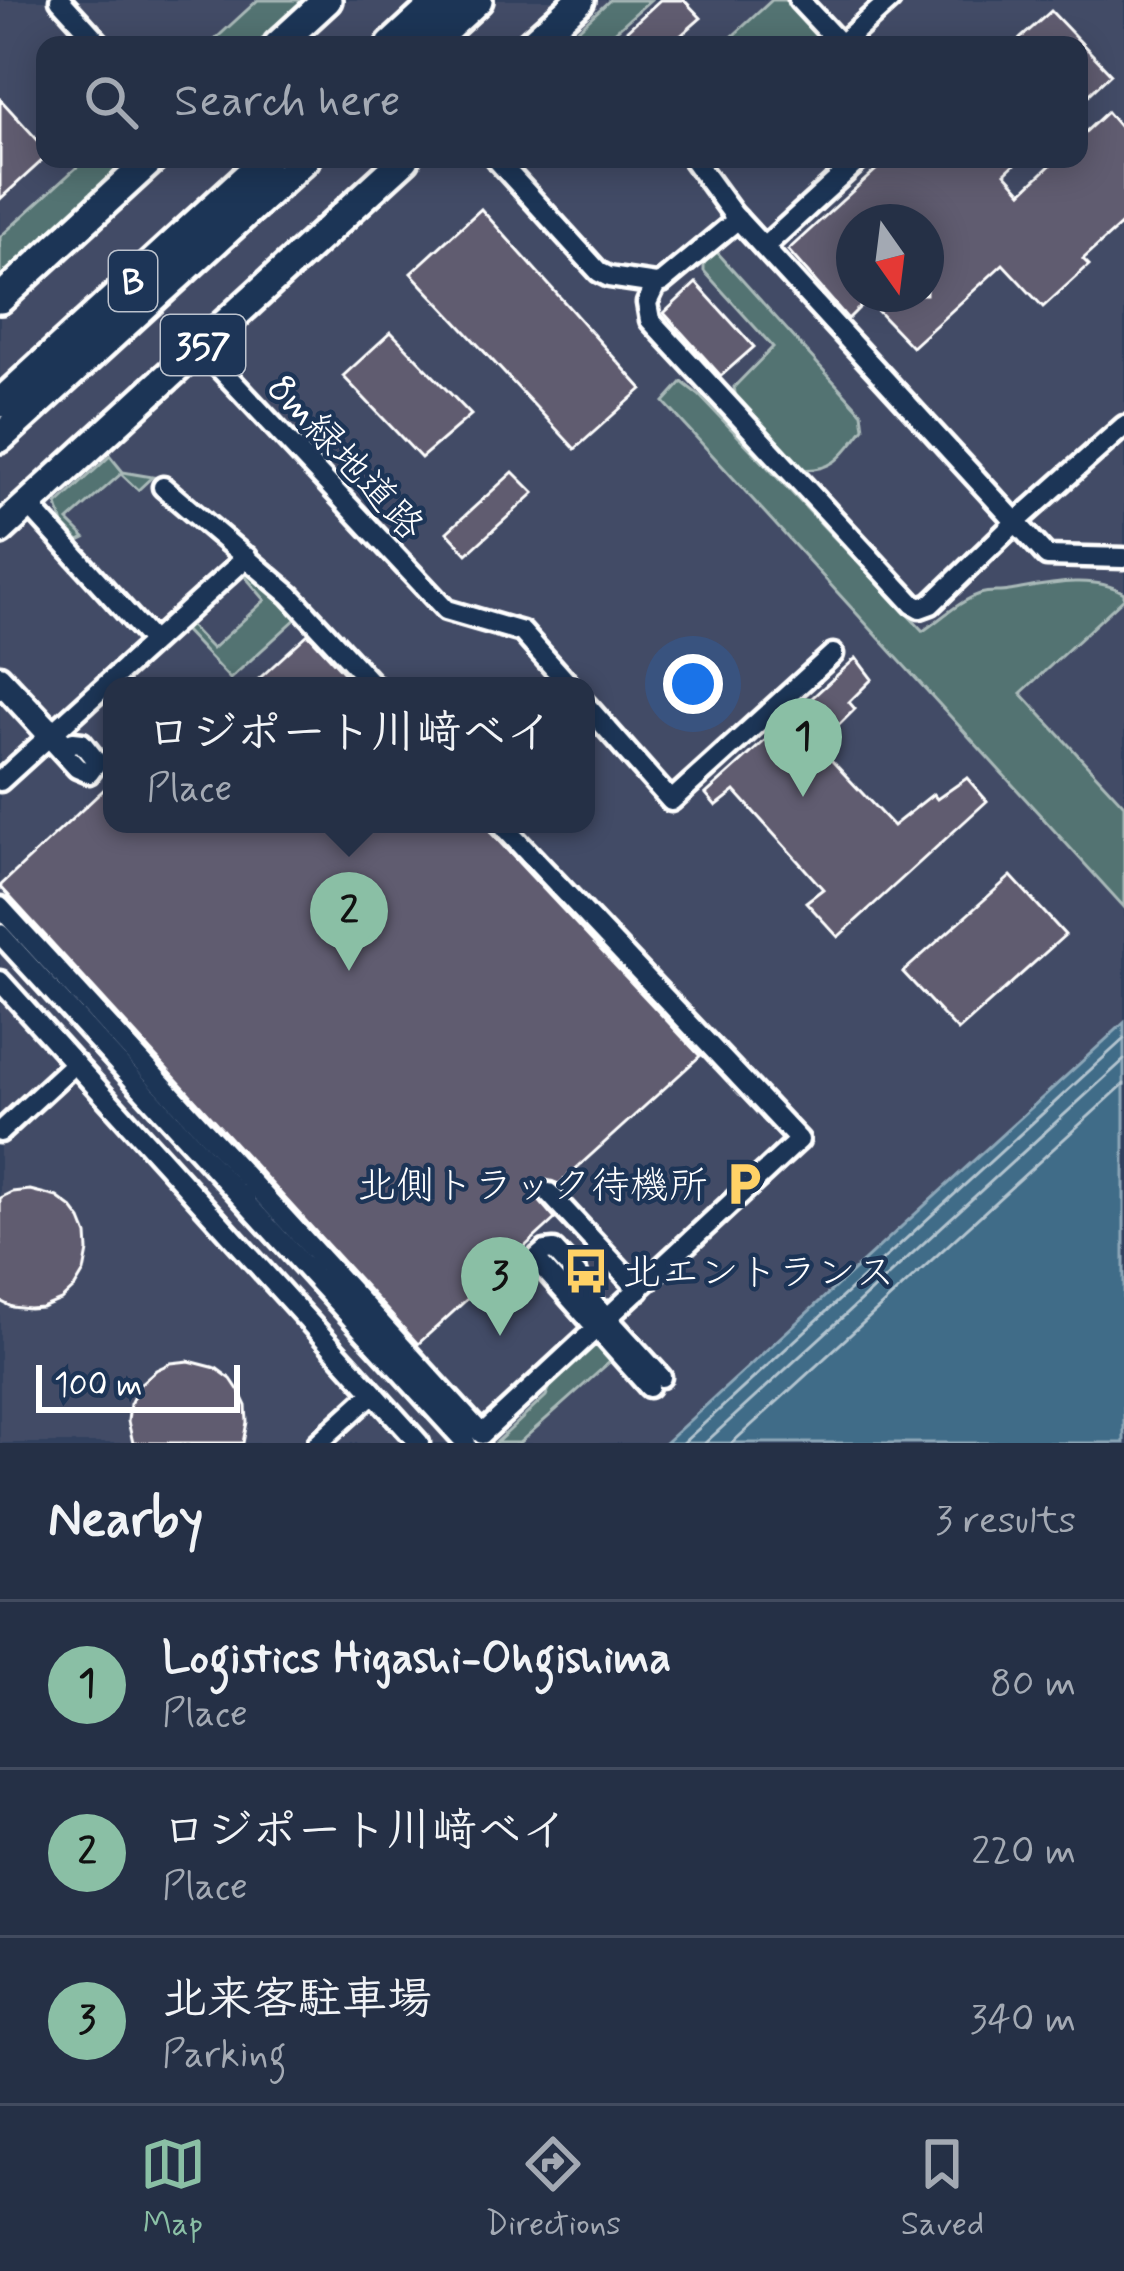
<!DOCTYPE html>
<html lang="en">
<head>
<meta charset="utf-8">
<style>
  :root { --surface:#253046; --page:#313c51; --text:#f1f3f6; --muted:#a3a9b3; --line:#424b5f; --accent:#8abfa5 }
  body { margin:0; font-family:Mynerve,"Klee One",sans-serif; background:var(--page); color:var(--text) }
  .compass { position:absolute; left:836px; top:204px; width:108px; height:108px; border-radius:50%; background:var(--surface); box-shadow:0 6px 30px #0003; rotate:166deg }
  .scale { position:absolute; left:36px; bottom:30px; width:204px; box-sizing:border-box; padding-left:12px; border:6px solid #fff; border-top:0; font-size:33px; line-height:42px; white-space:nowrap; color:#fff; -webkit-text-stroke:9px #1d3557; paint-order:stroke }
  .you { position:absolute; left:693px; top:684px; width:42px; height:42px; margin:-30px; border:9px solid #fff; border-radius:50%; background:#1a73e8; box-shadow:0 0 0 18px #1a73e833 }
  .badge { display:grid; place-items:center; width:78px; height:78px; border-radius:50%; background:var(--accent); color:#111; font-size:39px; font-weight:700 }
  .pin { position:absolute; translate:-50% -99px; filter:drop-shadow(0 3px 6px #0008) }
  .pin::after { content:''; position:absolute; top:63px; width:42px; height:36px; background:inherit; clip-path:polygon(0 0,100% 0,50% 100%) }
  .popup { position:absolute; left:103px; top:677px; width:492px; height:156px; box-sizing:border-box; display:grid; place-content:center; border-radius:24px; background:var(--surface); filter:drop-shadow(0 3px 9px #0005); font-size:39px; white-space:nowrap; color:var(--muted) }
  .popup b { font-size:45px; color:var(--text) }
  .popup::after { content:''; position:absolute; left:50%; top:100%; margin-left:-24px; border:24px solid transparent; border-top-color:var(--surface) }
  .list { margin:0; padding:0; list-style:none }
  h2 { display:flex; justify-content:space-between; align-items:center; height:156px; margin:0; padding:0 48px; font-size:51px }
  h2 small { font-size:39px; font-weight:400; color:var(--muted) }
  .list li { display:grid; grid-template-columns:78px 1fr auto; gap:36px; align-items:center; box-sizing:border-box; height:168px; padding:0 48px; border-top:3px solid var(--line) }
  .list b { display:block; font-size:45px; white-space:nowrap }
  .list p { margin:0; font-size:39px; white-space:nowrap; color:var(--muted) }
  .list em { font-size:39px; font-style:normal; color:var(--muted) }
  .icon { flex:none; width:66px; height:66px; fill:none; stroke:currentColor; stroke-width:2; stroke-linecap:round; stroke-linejoin:round }
  .map { position:relative; flex:none; width:1124px; height:1443px; overflow:hidden }
  .search { position:absolute; background:var(--surface); box-shadow:0 6px 30px #0003; left:36px; right:36px; top:36px; height:132px; display:flex; align-items:center; gap:30px; box-sizing:border-box; padding:0 42px; border-radius:24px; color:var(--muted); font-size:45px }
  .sheet { height:660px; background:var(--surface) }
  nav { display:flex; justify-content:space-around; align-items:center; box-sizing:border-box; height:168px; border-top:3px solid var(--line); background:var(--surface); font-size:33px; color:var(--muted) }
  nav a { display:grid; justify-items:center; gap:6px }
  nav .on { color:var(--accent) }
  .map>svg:first-child { display:block }
  .built { fill:#434c66; fill-rule:evenodd }
  .green { fill:#537372; stroke:#a9b9b8; stroke-width:3 }
  .water { fill:#416c88; stroke:#8da7b8; stroke-width:3 }
  .lines { fill:none; stroke-linecap:round; stroke-linejoin:round }
  .shore { stroke:#b3c4cf; stroke-width:3 }
  .building { fill:#605b6f; stroke:#fff; stroke-width:3; fill-rule:evenodd }
  .minor-casing { stroke:#fff; stroke-width:27 }
  .highway-casing { stroke:#fff; stroke-width:36 }
  .minor { stroke:#1d3557; stroke-width:18 }
  .highway { stroke:#1d3557; stroke-width:27 }
  .labels { text-anchor:middle; stroke-width:9; stroke-linejoin:round; paint-order:stroke }
  .shield { fill:#1d3557; stroke:#bbc2cd; stroke-width:3 }
  .shield-label { font-size:36px; font-weight:bold; fill:#fff }
  .street-label { font-size:39px; fill:#fff; stroke:#1d3557 }
  .poi-label { font-size:39px; fill:#fff; stroke:#1d3557; text-anchor:end }
</style>
</head>
<body>
<div class="map">
<svg width="1124" height="1443" viewBox="0 0 1124 1443">
  <rect width="100%" height="100%" fill="#31405e"/>
  <filter id="ink" filterUnits="userSpaceOnUse"><feTurbulence type="fractalNoise" baseFrequency=".00833" numOctaves="2"/><feDisplacementMap in="SourceGraphic" scale="24" xChannelSelector="R" yChannelSelector="G"/><feConvolveMatrix kernelMatrix="1 2 1 2 8 2 1 2 1" color-interpolation-filters="sRGB"/></filter>
  <g filter="url(#ink)">
    <path class="built" d="M 0,0 L 1124,0 L 1124,1023 L 665,1443 L 0,1443 ZM 45,45 L 1079,45 L 1079,159 L 45,159 ZM 854,222 L 926,222 L 926,294 L 854,294 ZM 112,686 L 586,686 L 586,824 L 112,824 Z"/>
    <path class="green" d="M 258,0 L 309,0 L 260,45 L 209,45 Z
      M 610,0 L 650,0 L 600,45 L 561,45 Z
      M 772,0 L 788,0 L 816,28 L 823,41 L 820,45 L 723,45 Z
      M 86,159 L 135,159 L 0,283 L 0,237 Z
      M 716,251 L 862,413 L 864,428 C 845,452 834,473 800,469 L 736,399 L 734,387 L 773,347 L 704,271 L 704,261 Z
      M 682,382 L 699,395 L 923,631 C 942,618 958,602 980,594 C 990,591 1000,593 1009,591 C 1044,585 1093,573 1124,593 L 1124,598 L 1021,693 L 1124,805 L 1124,907 L 664,402 Z
      M 110,456 L 123,472 L 152,477 L 138,490 L 121,474 L 68,521 L 85,538 L 79,541 L 63,525 L 57,505 Z
      M 245,572 L 250,572 L 299,616 L 230,679 L 184,630 L 189,625 L 212,649 L 265,600 L 243,574 Z
      M 597,1341 L 613,1359 L 519,1443 L 496,1443 L 546,1396 L 552,1382 Z"/>
    <path class="water" d="M 1124,1023 L 1124,1443 L 665,1443 Z"/>
    <g class="lines">
      <path class="shore" d="M 683,1443 L 1124,1039
        M 705,1443 L 1124,1060
        M 732,1443 L 1124,1084"/>
    </g>
    <path class="building" d="M 660,0 L 684,0 L 701,18 L 670,45 L 611,45 Z
      M 1051,11 L 1111,74 L 1079,104 L 1079,45 L 1013,45 Z
      M 0,99 L 45,148 L 45,158 L 0,199 Z
      M 1107,112 L 1124,132 L 1124,222 L 1083,259 L 1089,265 L 1043,307 L 1003,264 L 912,347 L 867,300 L 848,319 L 788,250 L 888,159 L 1020,159 L 1005,173 L 1022,192 L 1057,159 L 1079,159 L 1079,138 ZM 854,222 L 926,222 L 926,294 L 854,294 Z
      M 481,209 L 642,389 L 575,449 L 411,273 Z
      M 696,283 L 754,347 L 721,376 L 664,313 Z
      M 391,332 L 471,415 L 421,458 L 343,376 Z
      M 513,472 L 534,493 L 467,554 L 447,532 Z
      M 308,634 L 356,686 L 251,686 Z
      M 856,658 L 872,679 L 849,702 L 855,709 L 818,746 L 893,826 L 933,794 L 937,799 L 967,778 L 987,801 L 838,937 L 806,902 L 823,889 L 735,791 L 716,806 L 706,794 Z
      M 112,782 L 112,824 L 487,824 L 491,833 L 700,1056 L 559,1184 L 547,1180 L 539,1184 L 536,1197 L 555,1219 L 418,1344 L 0,886 Z
      M 1011,876 L 1065,935 L 958,1031 L 903,972 Z
      M 30,1190 L 57,1197 L 72,1208 L 81,1220 L 87,1235 L 88,1251 L 84,1272 L 75,1287 L 61,1300 L 42,1308 L 29,1309 L 12,1307 L 0,1301 L 0,1198 L 12,1192 Z
      M 189,1361 L 216,1368 L 231,1379 L 239,1391 L 246,1406 L 247,1422 L 243,1443 L 133,1443 L 128,1421 L 130,1404 L 140,1384 L 156,1370 L 171,1363 Z"/>
    <g class="lines">
      <g class="minor-casing">
        <path id="minor" d="M 60,0 L 101,45
          M 799,0 L 841,45
          M 840,45 L 890,0
          M 496,159 L 599,272 L 609,277 L 656,284 L 662,282 L 738,219
          M 693,159 L 733,214 L 1047,556 L 1124,558
          M 764,247 L 860,159
          M 656,284 L 647,303 L 650,320 L 913,604 L 920,608 L 931,604 L 1016,522 L 1124,426
          M 200,347 L 446,610 L 522,632 L 570,686
          M 163,487 L 290,595 L 374,686
          M 28,504 L 153,642
          M 0,675 L 67,746 L 73,742 L 82,743 L 97,762 L 89,773 L 77,768 L 3,687 L 0,690
          M 586,705 L 671,801 L 833,654
          M 0,781 L 247,557
          M 0,907 L 482,1434 L 799,1140 L 501,824
          M 0,934 L 466,1443
          M 0,981 L 419,1443
          M 0,1132 L 75,1063
          M 549,1193 L 639,1290
          M 649,1387 L 538,1262 L 538,1257 L 545,1251 L 554,1250 L 577,1275 L 577,1285 L 661,1377
          M 318,1443 L 373,1393"/>
      </g>
      <g class="highway-casing">
        <path id="highway" d="M 278,45 L 327,0
          M 391,45 L 440,0
          M 429,45 L 478,0
          M 530,45 L 580,0
          M 0,299 L 152,159
          M 0,403 L 266,159
          M 0,438 L 305,159
          M 0,530 L 405,159"/>
      </g>
      <use href="#minor" class="minor"/>
      <use href="#highway" class="highway"/>
    </g>
  </g>
  <defs>
    <g id="parking-bare" transform="scale(3.6)"><path d="M-3.5-5.5H1a3.5 3.5 0 0 1 0 7H-1V5.5H-3.5ZM-1-3.4V-.6H.8a1.4 1.4 0 0 0 0-2.8Z" fill="#ffd166" stroke="#1d3557" stroke-width="2.5" paint-order="stroke"/></g>
    <g id="bus-bare" transform="scale(3.6)"><path d="M-5-6H5V4H4V6H2V4H-2V6H-4V4H-5ZM-3.5-4V0h7V-4ZM-3.5 1.2v1.5H-2V1.2ZM2 1.2v1.5H3.5V1.2Z" fill="#ffd166" stroke="#1d3557" stroke-width="2.5" paint-order="stroke"/></g>
  </defs>
  <g fill-rule="evenodd">
    <use href="#parking-bare" x="744" y="1184"/>
    <use href="#bus-bare" x="586" y="1271"/>
  </g>
  <g class="labels">
    <g class="shield">
      <rect x="109" y="251" width="48" height="60" rx="9"/>
      <rect x="161" y="315" width="84" height="60" rx="9"/>
    </g>
    <g class="shield-label">
      <text x="133" y="294">B</text>
      <text x="203" y="358">357</text>
    </g>
    <g class="street-label">
      <text transform="translate(347 456) rotate(47)" y="14">8m緑地道路</text>
    </g>
    <g class="poi-label">
      <text x="708" y="1198">北側トラック待機所</text>
      <text x="622" y="1285" text-anchor="start">北エントランス</text>
    </g>
  </g>
</svg>
<svg class="compass" viewBox="-18 -18 36 36"><path d="M0-13l5 13h-10z" fill="#e53935"/><path d="M0 13l5-13h-10z" fill="#a3a9b3"/></svg>
<div class="scale">100 m</div>
<div class="you"></div>
<div class="pin badge" style="left:803px;top:797px">1</div>
<div class="pin badge" style="left:349px;top:971px">2</div>
<div class="popup"><b>ロジポート川﨑ベイ</b>Place</div>
<div class="pin badge" style="left:500px;top:1336px">3</div>
<div class="search"><svg class="icon" aria-label="search" viewBox="0 0 24 24"><circle cx="10" cy="10" r="6"/><path d="M15 15l6 6"/></svg>Search here</div>
</div>
<section class="sheet">
<h2>Nearby<small>3 results</small></h2>
<ul class="list">
<li><span class="badge">1</span><div><b>Logistics Higashi-Ohgishima</b><p>Place</p></div><em>80 m</em></li>
<li><span class="badge">2</span><div><b>ロジポート川﨑ベイ</b><p>Place</p></div><em>220 m</em></li>
<li><span class="badge">3</span><div><b>北来客駐車場</b><p>Parking</p></div><em>340 m</em></li>
</ul>
</section>
<nav>
<a class="on"><svg class="icon" aria-label="map" viewBox="0 0 24 24"><path d="M3 6l6-2 6 2 6-2v14l-6 2-6-2-6 2zM9 4v14M15 6v14"/></svg>Map</a>
<a><svg class="icon" aria-label="directions" viewBox="0 0 24 24"><path d="M12 3l9 9-9 9-9-9zM9 14v-3h6M13 9l2 2-2 2"/></svg>Directions</a>
<a><svg class="icon" aria-label="saved" viewBox="0 0 24 24"><path d="M7 4h10v16l-5-4-5 4z"/></svg>Saved</a>
</nav>
</body>
</html>
